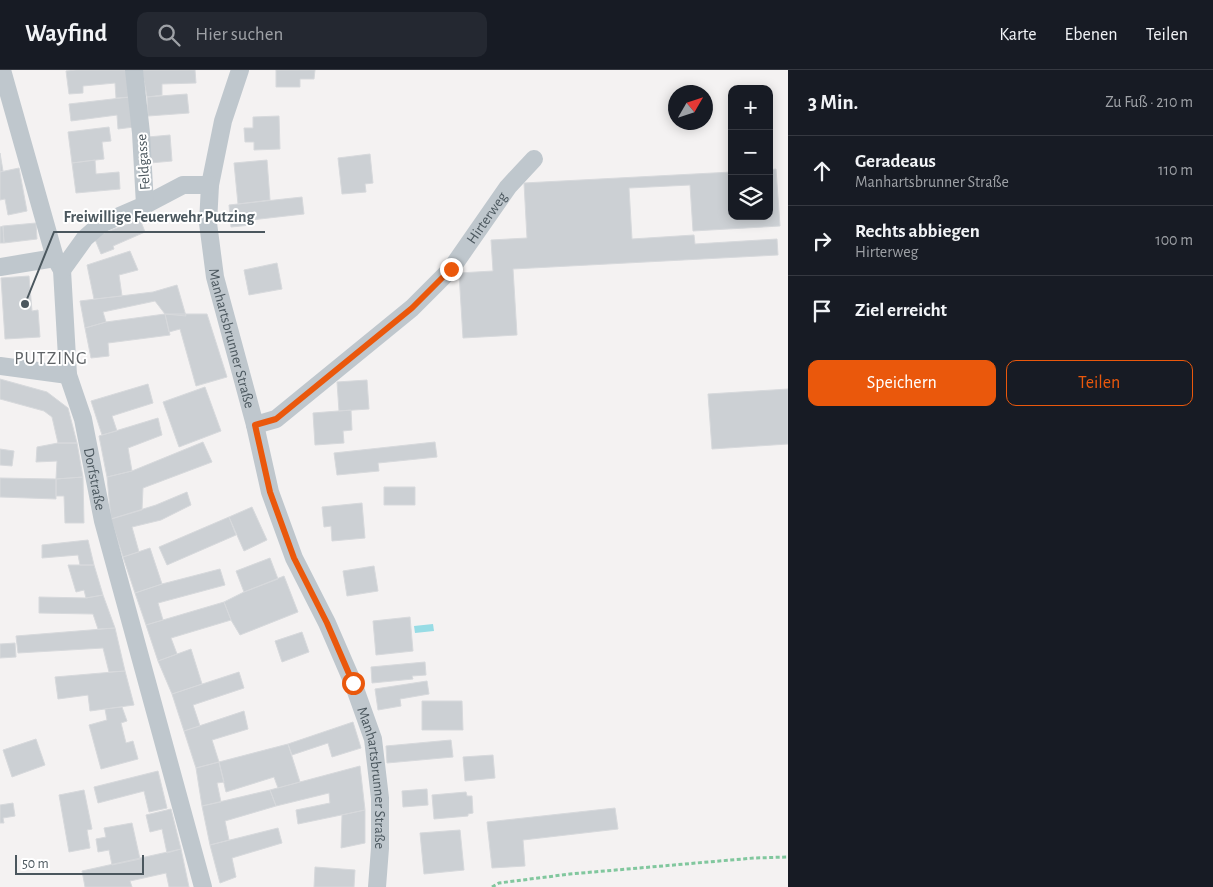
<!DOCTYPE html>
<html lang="de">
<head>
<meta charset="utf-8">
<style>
  :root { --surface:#171b24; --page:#242831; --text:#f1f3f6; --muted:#9ea1a6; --line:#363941; --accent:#ea580c }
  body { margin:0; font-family:"Alegreya Sans",sans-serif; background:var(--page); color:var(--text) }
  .controls { position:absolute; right:15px; top:15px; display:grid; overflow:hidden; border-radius:10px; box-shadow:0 2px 12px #0003 }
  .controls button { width:45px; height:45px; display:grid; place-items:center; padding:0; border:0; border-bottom:1px solid var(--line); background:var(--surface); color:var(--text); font:25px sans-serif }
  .compass { position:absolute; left:668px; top:15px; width:45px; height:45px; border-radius:50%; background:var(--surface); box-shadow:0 2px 12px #0003; rotate:51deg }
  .scale { position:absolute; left:15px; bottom:12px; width:129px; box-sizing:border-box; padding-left:5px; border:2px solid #4b575e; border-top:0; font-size:14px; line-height:18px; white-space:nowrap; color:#4b575e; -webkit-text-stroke:4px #fff; paint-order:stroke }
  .stop { position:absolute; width:15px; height:15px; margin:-11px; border:4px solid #ea580c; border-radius:50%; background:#fff }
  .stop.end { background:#ea580c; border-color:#fff; box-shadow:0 1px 5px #0008 }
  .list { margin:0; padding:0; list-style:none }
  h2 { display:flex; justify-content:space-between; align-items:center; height:65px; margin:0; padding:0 20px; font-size:21px }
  h2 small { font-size:16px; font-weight:400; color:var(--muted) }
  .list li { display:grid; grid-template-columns:32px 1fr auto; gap:15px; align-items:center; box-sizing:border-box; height:70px; padding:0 20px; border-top:1px solid var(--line) }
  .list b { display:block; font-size:19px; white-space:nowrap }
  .list p { margin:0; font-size:16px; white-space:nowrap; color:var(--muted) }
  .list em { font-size:16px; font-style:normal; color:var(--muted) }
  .actions { display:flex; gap:10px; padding:15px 20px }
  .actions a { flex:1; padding:11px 0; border:1px solid var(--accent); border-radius:10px; text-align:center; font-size:18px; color:var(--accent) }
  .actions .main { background:var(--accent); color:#fff }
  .icon { flex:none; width:28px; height:28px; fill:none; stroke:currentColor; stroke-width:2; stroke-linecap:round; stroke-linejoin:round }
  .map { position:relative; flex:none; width:788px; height:817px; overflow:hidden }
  header { display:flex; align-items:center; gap:30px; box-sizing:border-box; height:70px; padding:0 25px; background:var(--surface); border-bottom:1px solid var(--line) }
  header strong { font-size:24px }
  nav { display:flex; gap:28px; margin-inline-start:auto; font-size:18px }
  .search { width:350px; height:45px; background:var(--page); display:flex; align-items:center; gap:12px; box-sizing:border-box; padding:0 18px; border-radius:10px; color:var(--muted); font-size:19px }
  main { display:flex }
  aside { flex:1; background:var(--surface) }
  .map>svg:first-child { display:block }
  .water { fill:#97dce5 }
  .building { fill:#ccd0d4; stroke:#d7d9dc }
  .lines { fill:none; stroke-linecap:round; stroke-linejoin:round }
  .path { stroke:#81c79e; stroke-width:3; stroke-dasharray:4 2.5; stroke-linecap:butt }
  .minor { stroke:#bfc7cd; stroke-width:18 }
  .route { stroke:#ea580c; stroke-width:6 }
  .labels { text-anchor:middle; stroke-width:4; stroke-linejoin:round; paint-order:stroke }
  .street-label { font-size:15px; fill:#4b575e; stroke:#fff }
  .quarter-label { font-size:18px; letter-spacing:1px; fill:#5f6366; stroke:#fff }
  .leader { fill:none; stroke:#4b575e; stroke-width:2 }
  .callout-dot { fill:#4b575e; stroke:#fff; stroke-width:2 }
  .callout-label { font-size:16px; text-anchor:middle; font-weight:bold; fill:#4b575e; stroke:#fff; stroke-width:4; stroke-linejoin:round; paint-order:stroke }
</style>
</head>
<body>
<header>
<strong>Wayfind</strong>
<div class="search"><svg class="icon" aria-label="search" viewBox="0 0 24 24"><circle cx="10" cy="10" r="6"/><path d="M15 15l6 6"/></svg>Hier suchen</div>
<nav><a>Karte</a><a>Ebenen</a><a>Teilen</a></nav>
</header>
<main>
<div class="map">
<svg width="788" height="817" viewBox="0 0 788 817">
  <rect width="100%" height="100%" fill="#f4f2f2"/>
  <path class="water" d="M 433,554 L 434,561 L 415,563 L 414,556 Z"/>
  <path class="building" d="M 76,0 L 128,0 L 130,27 L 116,28 L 115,13 L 83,16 L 83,23 L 69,24 L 66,1 Z
    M 142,0 L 195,0 L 196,13 L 162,14 L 162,25 L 147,27 Z
    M 276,0 L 315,0 L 314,9 L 300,9 L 300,17 L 276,17 Z
    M 187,24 L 189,43 L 148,46 L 147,27 Z
    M 130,27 L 134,57 L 118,59 L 117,45 L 71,51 L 69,34 Z
    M 279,46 L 280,79 L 254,80 L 254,72 L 245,72 L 244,58 L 253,58 L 253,47 Z
    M 109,57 L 111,71 L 102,72 L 104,89 L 72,93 L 68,62 Z
    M 170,65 L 172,91 L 150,93 L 148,67 Z
    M 0,83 L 3,101 L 0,102 Z
    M 370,84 L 373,113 L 365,114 L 366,122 L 342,124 L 338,88 Z
    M 95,90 L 96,104 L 119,102 L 120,119 L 76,123 L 72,93 Z
    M 267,90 L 270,130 L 238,134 L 234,93 Z
    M 19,98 L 27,141 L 8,145 L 5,129 L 0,130 L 0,102 Z
    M 776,99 L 780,156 L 693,161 L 690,115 L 629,118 L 632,169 L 694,165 L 695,174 L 777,169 L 778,185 L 513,199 L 517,265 L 463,268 L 459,203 L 493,201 L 491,170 L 527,168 L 524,113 L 732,102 L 732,146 L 769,146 L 769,100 Z
    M 302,127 L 304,144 L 251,150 L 251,155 L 231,157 L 229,135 Z
    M 140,149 L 145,162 L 113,176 L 114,179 L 101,184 L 94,167 Z
    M 36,153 L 37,169 L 4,173 L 3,156 Z
    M 3,156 L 4,173 L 0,173 L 0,157 Z
    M 130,181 L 138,200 L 119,205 L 122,226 L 94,229 L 87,195 Z
    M 277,193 L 282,219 L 249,225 L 244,200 Z
    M 29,206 L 32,241 L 38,240 L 40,267 L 5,269 L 1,208 Z
    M 177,215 L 186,246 L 165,244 L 155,231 L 103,242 L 106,252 L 85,258 L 80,231 L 153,222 Z
    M 165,244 L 170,265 L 108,273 L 109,286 L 91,288 L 85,258 L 106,252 Z
    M 165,244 L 207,244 L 227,307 L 196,316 L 180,259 L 169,262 Z
    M 0,309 L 47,322 L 68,338 L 77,373 L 58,373 L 52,347 L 44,341 L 0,329 Z
    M 367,310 L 369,339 L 339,341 L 337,312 Z
    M 148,314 L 153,333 L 112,346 L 117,361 L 102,365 L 91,331 Z
    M 205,317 L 221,361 L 179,377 L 163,332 Z
    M 788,319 L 788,374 L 712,379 L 708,324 Z
    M 351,340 L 352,360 L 343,361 L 344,373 L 315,375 L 313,343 Z
    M 158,348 L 162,365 L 128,378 L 132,401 L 107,407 L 99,366 Z
    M 203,372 L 212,392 L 143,418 L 142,440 L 111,449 L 107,407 L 132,401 Z
    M 435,372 L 437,387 L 378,393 L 379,401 L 337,405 L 334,383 Z
    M 58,373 L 77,373 L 83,407 L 56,409 L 57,391 L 36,392 L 37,377 Z
    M 0,379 L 14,381 L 12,396 L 0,395 Z
    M 83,407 L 84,453 L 65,453 L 64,426 L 56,426 L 56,409 Z
    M 0,408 L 56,409 L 56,429 L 0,427 Z
    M 384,417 L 415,417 L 415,435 L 384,435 Z
    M 187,422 L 191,435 L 161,450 L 132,457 L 139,482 L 123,487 L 111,449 L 156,435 Z
    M 362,433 L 365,468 L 332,471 L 331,456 L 324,457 L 322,437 Z
    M 252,437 L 267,470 L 244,481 L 229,447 Z
    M 229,447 L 236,465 L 167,495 L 159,477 Z
    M 88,470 L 94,495 L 80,495 L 78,485 L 42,488 L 42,475 Z
    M 150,478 L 162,514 L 135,523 L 123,487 Z
    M 270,488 L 278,509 L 244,522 L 236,501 Z
    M 68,495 L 94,495 L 103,525 L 86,528 L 84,520 L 76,522 Z
    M 374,496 L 378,521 L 347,526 L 343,501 Z
    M 220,499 L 225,515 L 158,533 L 163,550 L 146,555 L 135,523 L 162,514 Z
    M 284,506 L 298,542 L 240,565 L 231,550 L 224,532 L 244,522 Z
    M 103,525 L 115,558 L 98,559 L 93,544 L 39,543 L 39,527 L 86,528 Z
    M 224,532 L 231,550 L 171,568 L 177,584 L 158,591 L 146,555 Z
    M 410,547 L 413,581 L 376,585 L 373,551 Z
    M 115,558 L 125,601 L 109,602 L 103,578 L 18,583 L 16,566 Z
    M 302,562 L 309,582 L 282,592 L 275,571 Z
    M 15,573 L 16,587 L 0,588 L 0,574 Z
    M 191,579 L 202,614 L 172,624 L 158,591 Z
    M 425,592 L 426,605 L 412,606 L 413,609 L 372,613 L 371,597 Z
    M 125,601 L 134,635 L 90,641 L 88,625 L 58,629 L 55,607 Z
    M 239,602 L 244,618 L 193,635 L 200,656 L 184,661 L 172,624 Z
    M 427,611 L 429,624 L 400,629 L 401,636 L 378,640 L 375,619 Z
    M 422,631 L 462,631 L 463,660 L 422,660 Z
    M 122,637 L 127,651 L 121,653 L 126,673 L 133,671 L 138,689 L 101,699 L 89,655 L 107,650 L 105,639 Z
    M 244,641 L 248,659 L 212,670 L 219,692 L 196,698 L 184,661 Z
    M 353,652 L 361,678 L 332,687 L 328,673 L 292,685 L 288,674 Z
    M 36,669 L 45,695 L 12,707 L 3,680 Z
    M 451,670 L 453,687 L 387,693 L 386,676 Z
    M 288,674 L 300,712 L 278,718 L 274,707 L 226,722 L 219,692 Z
    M 493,685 L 495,708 L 465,711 L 463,687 Z
    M 219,692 L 224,712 L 217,713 L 221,732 L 202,736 L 196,698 Z
    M 360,696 L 365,740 L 298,754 L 296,740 L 330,733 L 329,723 L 276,736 L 270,720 Z
    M 158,701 L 167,738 L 149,742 L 144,721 L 98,733 L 94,717 Z
    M 427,719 L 428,735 L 403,737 L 402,721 Z
    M 84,720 L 92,759 L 87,760 L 90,778 L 69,782 L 59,725 Z
    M 270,720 L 276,736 L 225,751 L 229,770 L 210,775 L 202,736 Z
    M 466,722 L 467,726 L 472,726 L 473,743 L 468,744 L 468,746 L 434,749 L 432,725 Z
    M 13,733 L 15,746 L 3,748 L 4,753 L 0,753 L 0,735 Z
    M 615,738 L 618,759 L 523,770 L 525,796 L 492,798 L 487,752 Z
    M 171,739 L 181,779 L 167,783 L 162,759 L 150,762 L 146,745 Z
    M 365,740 L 365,773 L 341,778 L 342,745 Z
    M 132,753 L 140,789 L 112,795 L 109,780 L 98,782 L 96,769 L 106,767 L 104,758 Z
    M 278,758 L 282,773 L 232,788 L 236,807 L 220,813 L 210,775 Z
    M 460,760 L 464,800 L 424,804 L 420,763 Z
    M 181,779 L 189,817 L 169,817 L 166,803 L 130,811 L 132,817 L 85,817 L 82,801 Z
    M 315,797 L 355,800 L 354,817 L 314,817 Z"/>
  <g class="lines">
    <path class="path" d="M 492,817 L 499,813 L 570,804 L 754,788 L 788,787"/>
    <g class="minor">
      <path id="s1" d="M 2,0 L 55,188 L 62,200 L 68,305 L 83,349 L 103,451 L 203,817"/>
      <path id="s2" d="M 240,0 L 223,51 L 210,115 L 208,153 L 215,207 L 255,355 L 270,422 L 294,488 L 327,553 L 353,613 L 373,669 L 380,728 L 380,778 L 377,817"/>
      <path d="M 145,135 L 183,115 L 210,115"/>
      <path d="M 0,197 L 55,188"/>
      <path d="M 62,200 L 85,168 L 101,154 L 145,135 L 141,63 L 134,0"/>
      <path d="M 0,296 L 68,305"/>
      <path id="s3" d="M 255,355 L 276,349 L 412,238 L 451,199 L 508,117 L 534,89"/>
    </g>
  </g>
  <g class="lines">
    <path class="route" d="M 353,613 L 327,553 L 294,488 L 270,422 L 255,355 L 276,349 L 412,238 L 451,199"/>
  </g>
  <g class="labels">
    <g class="street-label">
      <text transform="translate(143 92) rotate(-94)" y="5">Feldgasse</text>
      <text dy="5" stroke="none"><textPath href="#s3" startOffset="315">Hirterweg</textPath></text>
      <text dy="5" stroke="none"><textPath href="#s2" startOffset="275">Manhartsbrunner Straße</textPath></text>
      <text dy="5" stroke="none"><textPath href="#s1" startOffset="422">Dorfstraße</textPath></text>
      <text dy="5" stroke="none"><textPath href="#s2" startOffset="740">Manhartsbrunner Straße</textPath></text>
    </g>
    <g class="quarter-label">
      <text x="51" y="294">PUTZING</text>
    </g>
  </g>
  <path class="leader" d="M25 234L54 162H265"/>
  <circle class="callout-dot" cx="25" cy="234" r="5"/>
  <g class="callout-label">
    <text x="159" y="152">Freiwillige Feuerwehr Putzing</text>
  </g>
</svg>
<div class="controls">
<button>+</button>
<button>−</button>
<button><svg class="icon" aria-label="layers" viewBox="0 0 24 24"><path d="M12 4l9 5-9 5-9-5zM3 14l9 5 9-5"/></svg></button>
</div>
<svg class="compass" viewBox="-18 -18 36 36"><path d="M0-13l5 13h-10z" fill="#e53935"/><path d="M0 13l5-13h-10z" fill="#9ea1a6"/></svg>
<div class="scale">50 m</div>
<div class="stop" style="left:353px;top:613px"></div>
<div class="stop end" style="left:451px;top:199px"></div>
</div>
<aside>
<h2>3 Min.<small>Zu Fuß · 210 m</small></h2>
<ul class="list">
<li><svg class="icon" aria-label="ahead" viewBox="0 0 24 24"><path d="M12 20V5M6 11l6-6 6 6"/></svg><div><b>Geradeaus</b><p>Manhartsbrunner Straße</p></div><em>110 m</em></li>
<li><svg class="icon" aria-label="right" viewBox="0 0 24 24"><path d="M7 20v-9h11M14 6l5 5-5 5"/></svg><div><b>Rechts abbiegen</b><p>Hirterweg</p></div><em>100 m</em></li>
<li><svg class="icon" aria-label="arrive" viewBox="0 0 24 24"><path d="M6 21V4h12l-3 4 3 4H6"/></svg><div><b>Ziel erreicht</b></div></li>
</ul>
<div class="actions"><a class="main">Speichern</a><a>Teilen</a></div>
</aside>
</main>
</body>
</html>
